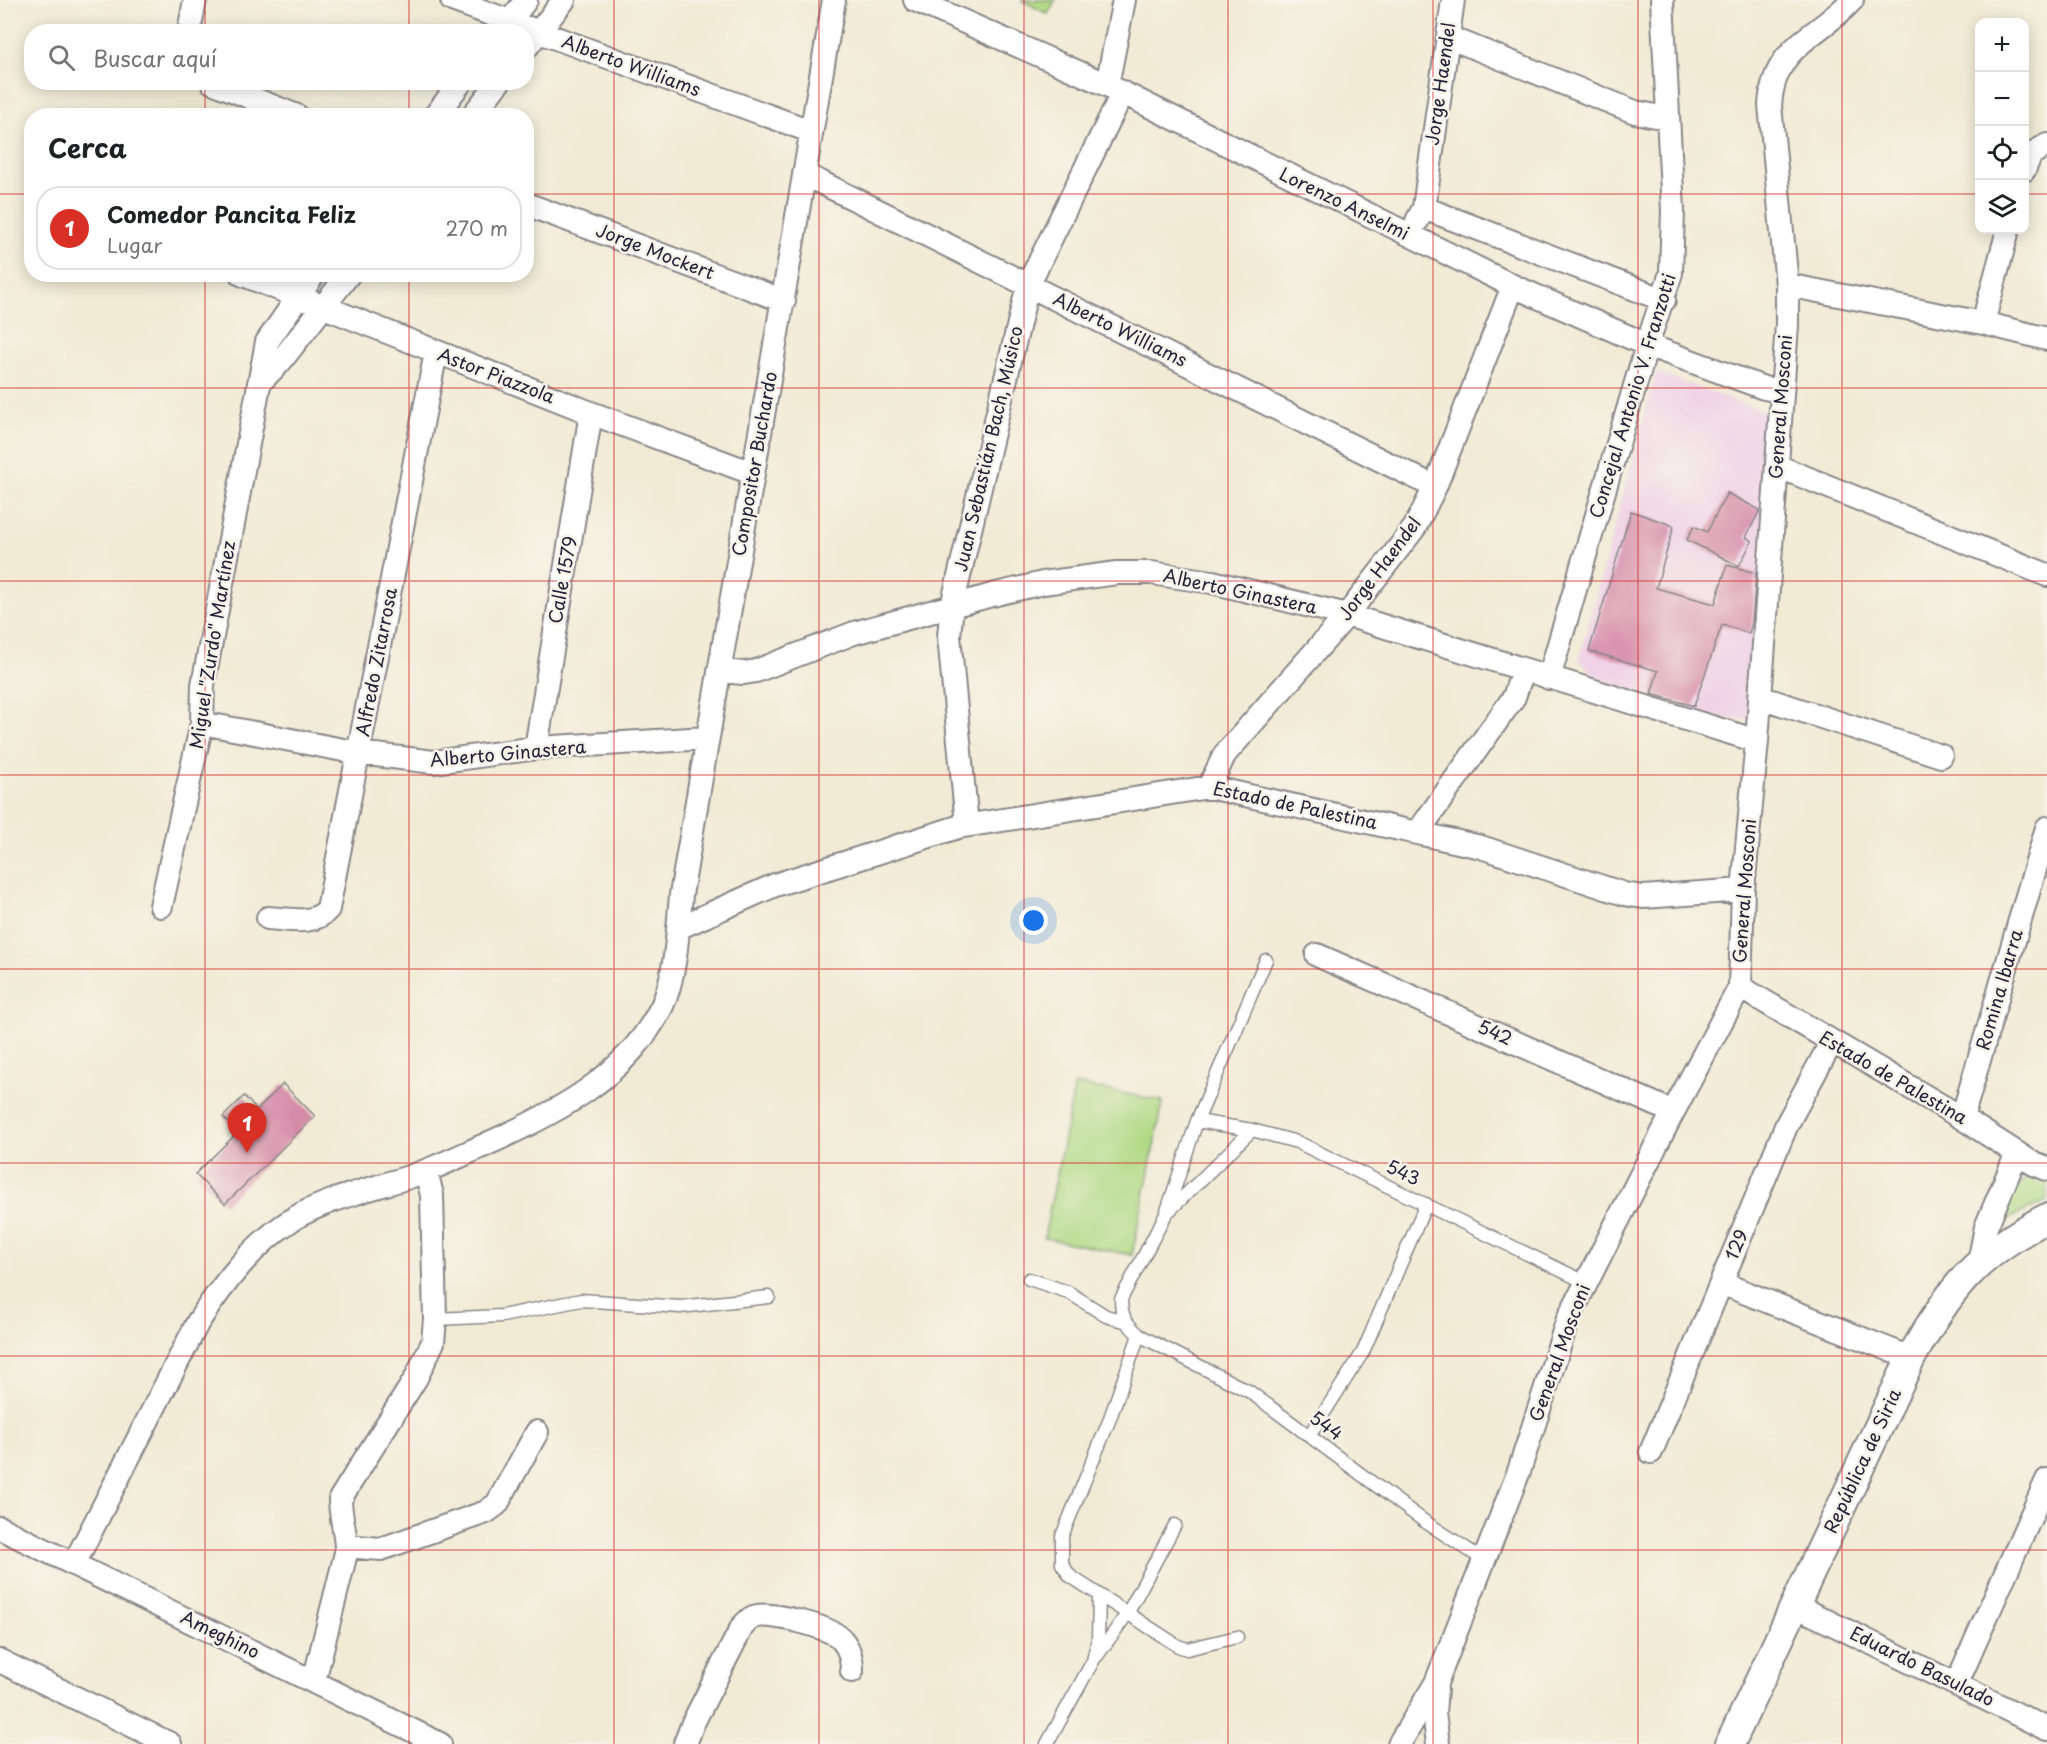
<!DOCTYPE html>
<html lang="es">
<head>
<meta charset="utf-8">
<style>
  :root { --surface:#fff; --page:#f6f6f6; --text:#202124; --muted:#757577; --line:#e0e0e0; --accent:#d93025 }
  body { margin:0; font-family:"Playpen Sans",sans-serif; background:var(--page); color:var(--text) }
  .controls { position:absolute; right:18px; top:18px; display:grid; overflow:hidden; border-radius:12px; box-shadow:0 3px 15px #0003 }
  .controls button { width:54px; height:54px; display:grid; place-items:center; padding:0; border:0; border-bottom:2px solid var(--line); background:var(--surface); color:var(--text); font:30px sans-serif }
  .you { position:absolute; left:1034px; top:921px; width:21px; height:21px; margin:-15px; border:4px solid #fff; border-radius:50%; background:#1a73e8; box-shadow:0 0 0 9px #1a73e833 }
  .badge { display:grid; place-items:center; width:39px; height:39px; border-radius:50%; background:var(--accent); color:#fff; font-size:20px; font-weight:700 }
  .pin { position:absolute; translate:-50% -50px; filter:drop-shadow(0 2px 3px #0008) }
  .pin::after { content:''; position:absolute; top:32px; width:21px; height:18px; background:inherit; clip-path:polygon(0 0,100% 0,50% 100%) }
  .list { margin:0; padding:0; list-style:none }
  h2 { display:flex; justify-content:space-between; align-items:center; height:78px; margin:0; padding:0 24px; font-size:26px }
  h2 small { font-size:20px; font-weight:400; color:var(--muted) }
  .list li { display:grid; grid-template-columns:39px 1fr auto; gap:18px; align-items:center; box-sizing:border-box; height:84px; margin:0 12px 12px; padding:0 12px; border:2px solid var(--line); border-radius:24px }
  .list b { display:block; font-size:22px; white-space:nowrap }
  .list p { margin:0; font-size:20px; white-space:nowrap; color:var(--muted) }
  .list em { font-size:20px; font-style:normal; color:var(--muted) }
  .icon { flex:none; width:33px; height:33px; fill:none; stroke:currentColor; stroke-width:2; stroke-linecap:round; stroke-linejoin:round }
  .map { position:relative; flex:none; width:2047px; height:1744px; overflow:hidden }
  .search { position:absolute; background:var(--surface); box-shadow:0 3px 15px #0003; left:24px; top:24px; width:510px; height:66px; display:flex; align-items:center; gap:15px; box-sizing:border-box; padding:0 21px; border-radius:24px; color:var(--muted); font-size:22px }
  .panel { position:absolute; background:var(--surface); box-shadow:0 3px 15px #0003; left:24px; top:108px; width:510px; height:174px; border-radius:24px }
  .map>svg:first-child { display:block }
  .built { fill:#efd0e6 }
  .green { fill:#b1da85; stroke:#6a7e60; stroke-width:1.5 }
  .building { fill:#d68ba7 }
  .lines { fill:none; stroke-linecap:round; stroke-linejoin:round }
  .service-casing { stroke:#8a8688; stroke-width:15 }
  .minor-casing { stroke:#8a8688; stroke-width:26 }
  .tertiary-casing { stroke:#8a8688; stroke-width:32 }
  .service { stroke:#fff; stroke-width:12 }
  .minor { stroke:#fff; stroke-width:22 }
  .tertiary { stroke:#fff; stroke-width:28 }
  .grid { fill:none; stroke:#d62828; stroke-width:1.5; stroke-opacity:0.55 }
  .labels { text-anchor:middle; stroke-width:5; stroke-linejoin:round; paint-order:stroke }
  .street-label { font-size:18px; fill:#22223b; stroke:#f7f3e8 }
</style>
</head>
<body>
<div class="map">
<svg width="2047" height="1744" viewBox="0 0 2047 1744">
  <rect width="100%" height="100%" fill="#f7f3e8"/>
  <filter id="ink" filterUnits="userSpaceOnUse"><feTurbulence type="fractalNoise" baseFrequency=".0167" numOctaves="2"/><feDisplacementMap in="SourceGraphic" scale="12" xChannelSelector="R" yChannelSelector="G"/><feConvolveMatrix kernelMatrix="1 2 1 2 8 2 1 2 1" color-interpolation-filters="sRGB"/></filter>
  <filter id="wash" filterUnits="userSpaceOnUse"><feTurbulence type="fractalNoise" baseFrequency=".008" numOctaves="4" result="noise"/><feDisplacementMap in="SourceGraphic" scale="24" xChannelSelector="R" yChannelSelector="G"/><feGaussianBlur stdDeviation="1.35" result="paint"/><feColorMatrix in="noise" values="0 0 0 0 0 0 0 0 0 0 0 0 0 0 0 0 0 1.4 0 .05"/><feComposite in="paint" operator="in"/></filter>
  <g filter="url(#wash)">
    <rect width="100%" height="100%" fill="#f1ebd5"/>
    <path class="built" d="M 1656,372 L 1771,414 L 1750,719 L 1723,719 L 1596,678 L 1579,659 Z"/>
    <path class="green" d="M 1021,0 L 1055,0 L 1048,14 Z
      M 1075,1084 L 1163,1101 L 1132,1255 L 1044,1238 Z
      M 2029,1177 L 2047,1179 L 2047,1201 L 2012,1217 L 1998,1229 C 1999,1208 2011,1189 2029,1177 Z"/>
    <g id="blocks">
      <path class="building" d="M 1727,493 L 1760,510 L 1746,537 L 1752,541 L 1739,566 L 1687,540 L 1694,526 L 1707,532 Z
        M 1631,511 L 1674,526 L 1656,588 L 1715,604 L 1727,565 L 1756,573 L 1752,623 L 1749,633 L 1722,625 L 1694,706 L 1651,694 L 1658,671 L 1589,651 Z
        M 283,1084 L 315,1116 L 225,1204 L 195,1174 L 238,1132 L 223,1117 L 244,1096 L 257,1110 Z"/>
    </g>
  </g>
  <g filter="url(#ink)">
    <use href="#blocks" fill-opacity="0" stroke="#8a8688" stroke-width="1.5"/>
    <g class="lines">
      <g class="service-casing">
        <path id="service" d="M 1266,960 L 1197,1121 L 1166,1214 L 1121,1299 C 1121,1317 1126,1323 1139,1335 L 1250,1392 L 1424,1521 L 1484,1560
          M 1197,1121 L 1252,1130 L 1297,1142 L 1585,1282
          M 1169,1211 L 1252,1130
          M 1029,1279 L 1068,1292 L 1106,1316 L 1124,1321
          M 435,1319 L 502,1316 L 581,1300 L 680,1307 L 769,1297
          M 1139,1335 L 1109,1421 L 1062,1536 L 1062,1564 L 1070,1576 L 1178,1646 L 1187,1649 L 1237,1637
          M 1309,1436 L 1363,1352 L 1426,1204
          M 1097,1656 L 1127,1614 L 1175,1525
          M 1047,1744 L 1093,1661 L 1098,1639 L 1099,1596"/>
      </g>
      <g class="minor-casing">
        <path id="minor" d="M 452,0 L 810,131
          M 915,0 L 1107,85 L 1513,286 L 1647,345 L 1764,388 L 1781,391
          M 189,32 L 195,0
          M 502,32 L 526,0
          M 1448,37 L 1635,112 L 1666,118
          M 526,48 L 564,0
          M 212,82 L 297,116
          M 1107,85 L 1124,0
          M 435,116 L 461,82
          M 472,116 L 499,82
          M 2024,170 L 2031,154 L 2047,145
          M 804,174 L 1435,487
          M 526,204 L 784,301
          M 1424,208 L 1664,300
          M 1417,221 L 1424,208 L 1453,0
          M 241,274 L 591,413 L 752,473
          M 1787,285 L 1983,323 L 2047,339
          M 1983,323 L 2008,230
          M 259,383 L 280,362 L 349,274
          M 1777,466 L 2047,575
          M 719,671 L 744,673 L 756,671 L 854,633 L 992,595 L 1043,583 L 1117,573 L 1151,573 L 1212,582 L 1347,615 L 1757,741
          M 1549,678 L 1647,345 L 1671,273 L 1673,211 L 1662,0
          M 1760,697 L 1941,756
          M 202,723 L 359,753 L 434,762 L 536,748 L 708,738
          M 536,748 L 591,413
          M 1209,787 L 1225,754 L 1347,615 L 1415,527 L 1435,487 L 1513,286
          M 967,825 L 949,636 L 952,606 L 1028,285 L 1122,94
          M 1418,832 L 1514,697 L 1523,671
          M 161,906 L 202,723 L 203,685 L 267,342 L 314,274
          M 268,918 C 289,919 314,926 328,909 L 436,352
          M 678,928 L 775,885 L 958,827 L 1209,787 L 1481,847 L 1624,894 L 1643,897 L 1743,890
          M 1317,955 L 1673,1112
          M 1740,987 L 1962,1118 L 2034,1164 L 2047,1169
          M 1962,1118 L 2047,828
          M 1979,1263 L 1986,1227 L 2017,1153
          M 1721,1283 L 1911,1358
          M 1651,1452 L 1787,1124 L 1831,1043
          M 0,1528 L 440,1744
          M 346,1546 L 381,1549 L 486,1512 L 497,1504 L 537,1432
          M 74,1564 L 198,1322 C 223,1284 253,1244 293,1219 C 328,1198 373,1189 412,1176 C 438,1167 462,1155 487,1144 C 556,1113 627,1077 662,1006 C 676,977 678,927 681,895 L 834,0
          M 1796,1606 L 2047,1729
          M 0,1661 L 170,1744
          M 314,1681 L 346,1553 C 347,1534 340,1518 340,1499 L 416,1378 L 433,1342 L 435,1319 L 432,1195 L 426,1171
          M 1957,1683 L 2047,1480
          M 1436,1688 L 1434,1713 L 1438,1744
          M 685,1744 L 693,1723 L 742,1627 C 747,1622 750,1617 757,1616 C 773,1613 833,1627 842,1640 C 850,1649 852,1660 852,1671
          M 1399,1744 L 1436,1683 L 1519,1471 L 1568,1319 L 1673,1112 L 1740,987 L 1743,890 L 1757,741 L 1787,325 L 1787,285 L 1770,105 C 1774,44 1818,38 1852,0"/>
      </g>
      <g class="tertiary-casing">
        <path id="tertiary" d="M 1730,1744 L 1911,1358 C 1949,1289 1976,1255 2047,1218"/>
      </g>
      <use href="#service" class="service"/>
      <use href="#minor" class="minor"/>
      <use href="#tertiary" class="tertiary"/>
    </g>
  </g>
  <path class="grid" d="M 205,0 L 205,32M 409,0 L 409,32M 614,0 L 614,1744M 819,0 L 819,1744M 1024,0 L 1024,1744M 1228,0 L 1228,1744M 1433,0 L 1433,1744M 1638,0 L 1638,1744M 1842,0 L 1842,1744M 205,82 L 205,116M 409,82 L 409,116M 0,194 L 32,194M 526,194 L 1980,194M 2024,194 L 2047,194M 205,274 L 205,1744M 409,274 L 409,1744M 0,388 L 2047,388M 0,581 L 2047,581M 0,775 L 2047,775M 0,969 L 2047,969M 0,1163 L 2047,1163M 0,1356 L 2047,1356M 0,1550 L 2047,1550"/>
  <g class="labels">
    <g class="street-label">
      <text transform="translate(631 66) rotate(20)" y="6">Alberto Williams</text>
      <text transform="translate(1441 84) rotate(-82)" y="6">Jorge Haendel</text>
      <text transform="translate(1344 204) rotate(26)" y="6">Lorenzo Anselmi</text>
      <text transform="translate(655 252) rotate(21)" y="6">Jorge Mockert</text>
      <text transform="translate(1120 330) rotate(26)" y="6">Alberto Williams</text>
      <text transform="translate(496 376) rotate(21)" y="6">Astor Piazzola</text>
      <text transform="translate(1633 396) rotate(-73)" y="6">Concejal Antonio V. Franzotti</text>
      <text transform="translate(1781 407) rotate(-86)" y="6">General Mosconi</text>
      <text transform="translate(989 449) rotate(-77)" y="6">Juan Sebastián Bach, Músico</text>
      <text transform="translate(755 464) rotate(-80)" y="6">Compositor Buchardo</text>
      <text transform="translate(1380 569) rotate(-53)" y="6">Jorge Haendel</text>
      <text transform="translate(563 580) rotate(-80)" y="6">Calle 1579</text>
      <text transform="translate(1240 592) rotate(12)" y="6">Alberto Ginastera</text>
      <text transform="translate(213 645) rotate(-81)" y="6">Miguel "Zurdo" Martínez</text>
      <text transform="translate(377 662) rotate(-79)" y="6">Alfredo Zitarrosa</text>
      <text transform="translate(508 754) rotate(-5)" y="6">Alberto Ginastera</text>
      <text transform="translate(1295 806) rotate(12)" y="6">Estado de Palestina</text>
      <text transform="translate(1745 891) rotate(-86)" y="6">General Mosconi</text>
      <text transform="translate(2000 990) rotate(-74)" y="6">Romina Ibarra</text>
      <text transform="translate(1495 1033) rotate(24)" y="6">542</text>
      <text transform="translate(1893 1078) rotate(30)" y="6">Estado de Palestina</text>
      <text transform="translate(1403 1173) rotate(26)" y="6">543</text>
      <text transform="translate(1737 1245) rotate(-67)" y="6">129</text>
      <text transform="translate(1560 1353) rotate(-70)" y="6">General Mosconi</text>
      <text transform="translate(1326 1426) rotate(37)" y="6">544</text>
      <text transform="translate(1863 1461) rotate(-65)" y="6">República de Siria</text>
      <text transform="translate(220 1635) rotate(26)" y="6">Ameghino</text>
      <text transform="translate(1922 1667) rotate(26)" y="6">Eduardo Basulado</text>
    </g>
  </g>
</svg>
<div class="controls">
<button>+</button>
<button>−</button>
<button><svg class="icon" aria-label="locate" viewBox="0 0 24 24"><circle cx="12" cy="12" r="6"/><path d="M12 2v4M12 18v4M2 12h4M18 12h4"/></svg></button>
<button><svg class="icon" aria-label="layers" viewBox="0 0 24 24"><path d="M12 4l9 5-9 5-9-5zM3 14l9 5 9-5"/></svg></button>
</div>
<div class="you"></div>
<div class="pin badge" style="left:247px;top:1153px">1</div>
<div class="search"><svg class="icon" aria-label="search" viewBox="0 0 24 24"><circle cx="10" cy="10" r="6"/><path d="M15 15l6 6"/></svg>Buscar aquí</div>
<section class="panel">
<h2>Cerca<small></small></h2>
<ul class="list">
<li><span class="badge">1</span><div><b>Comedor Pancita Feliz</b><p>Lugar</p></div><em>270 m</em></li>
</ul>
</section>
</div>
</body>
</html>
